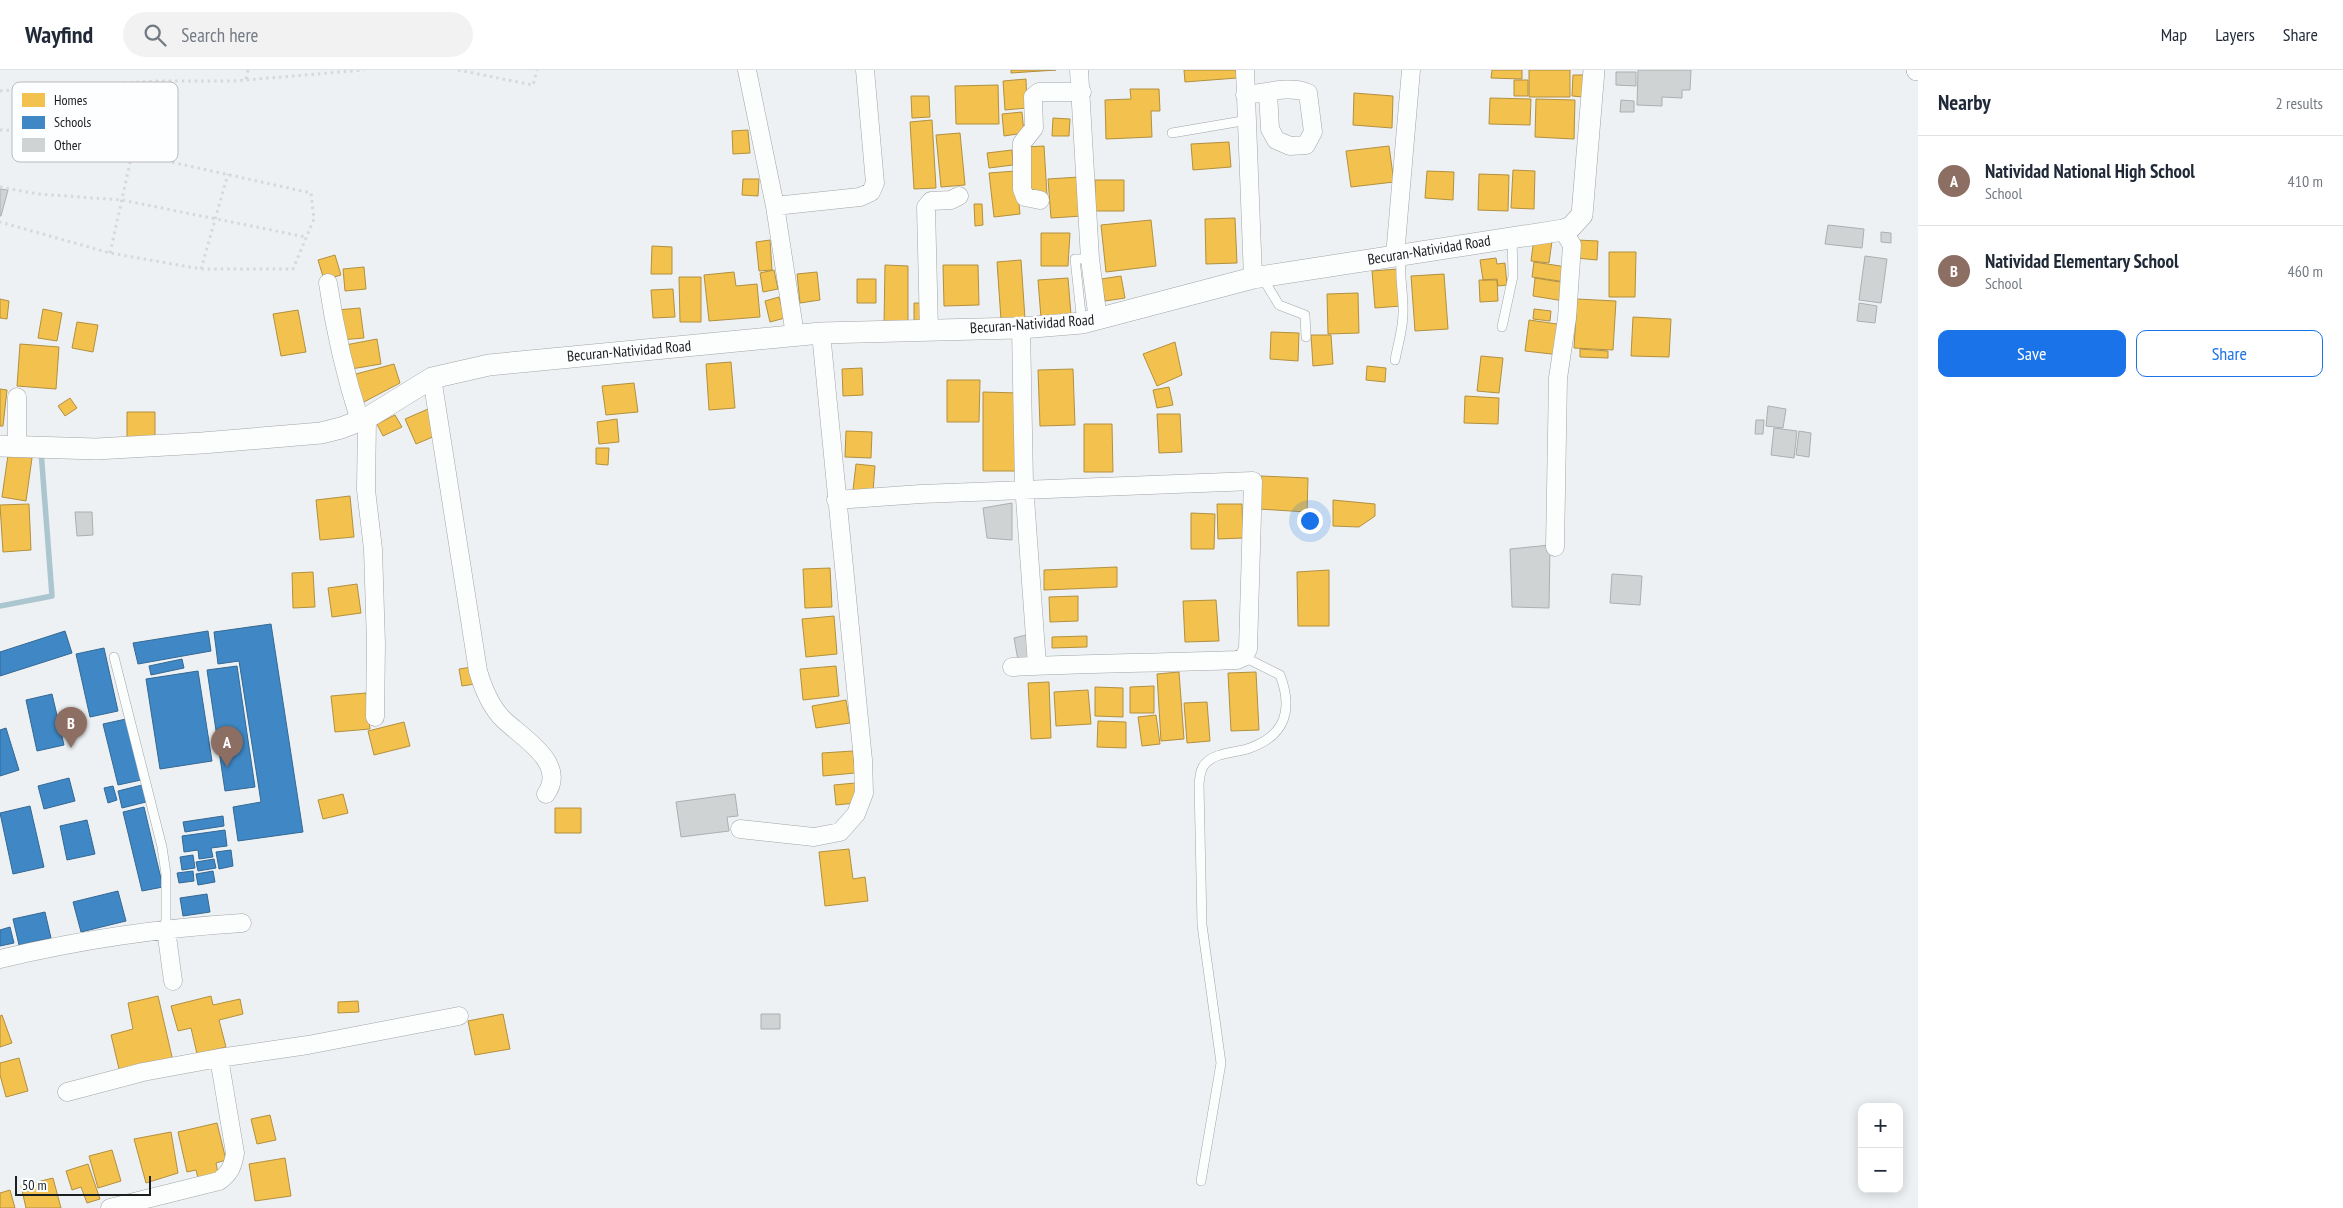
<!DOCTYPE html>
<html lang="en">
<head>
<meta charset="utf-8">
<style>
  :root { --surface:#fff; --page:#f2f2f3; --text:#1f2937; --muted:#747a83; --line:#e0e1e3; --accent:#1a73e8 }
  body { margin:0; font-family:"PT Sans Narrow",sans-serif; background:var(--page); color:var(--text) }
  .controls { position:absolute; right:15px; bottom:15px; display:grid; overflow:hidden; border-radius:10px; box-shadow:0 2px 12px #0003 }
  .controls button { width:45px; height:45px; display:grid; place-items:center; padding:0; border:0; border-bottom:1px solid var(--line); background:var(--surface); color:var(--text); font:25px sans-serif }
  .scale { position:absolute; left:15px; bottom:12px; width:136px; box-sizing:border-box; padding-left:5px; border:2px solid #1c1f20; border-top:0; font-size:14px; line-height:18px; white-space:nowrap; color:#1c1f20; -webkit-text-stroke:4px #fdfeff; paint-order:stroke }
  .you { position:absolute; left:1309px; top:450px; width:18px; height:18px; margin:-12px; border:4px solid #fff; border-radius:50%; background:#1a73e8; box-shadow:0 0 0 8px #1a73e833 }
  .badge { display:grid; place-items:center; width:32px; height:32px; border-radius:50%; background:var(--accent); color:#fff; font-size:16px; font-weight:700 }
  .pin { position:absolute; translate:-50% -41px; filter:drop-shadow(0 1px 2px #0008) }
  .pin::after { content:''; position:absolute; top:26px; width:18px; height:15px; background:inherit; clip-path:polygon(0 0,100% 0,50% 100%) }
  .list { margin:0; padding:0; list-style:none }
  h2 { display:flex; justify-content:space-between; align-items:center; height:65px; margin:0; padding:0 20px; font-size:21px }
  h2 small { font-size:16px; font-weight:400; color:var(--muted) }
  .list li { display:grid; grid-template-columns:32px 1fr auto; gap:15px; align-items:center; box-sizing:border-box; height:90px; padding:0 20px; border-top:1px solid var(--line) }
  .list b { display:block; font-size:19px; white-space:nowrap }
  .list p { margin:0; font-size:16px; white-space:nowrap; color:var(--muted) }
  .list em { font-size:16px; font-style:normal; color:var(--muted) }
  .actions { display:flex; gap:10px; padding:15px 20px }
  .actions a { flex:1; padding:11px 0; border:1px solid var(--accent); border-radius:10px; text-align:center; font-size:18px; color:var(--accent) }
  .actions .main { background:var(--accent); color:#fff }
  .icon { flex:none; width:28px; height:28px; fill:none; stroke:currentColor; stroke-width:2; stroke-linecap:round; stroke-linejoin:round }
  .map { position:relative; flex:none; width:1918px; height:1138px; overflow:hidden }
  header { display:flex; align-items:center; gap:30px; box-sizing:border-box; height:70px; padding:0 25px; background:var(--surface); border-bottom:1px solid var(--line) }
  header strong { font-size:24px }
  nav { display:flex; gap:28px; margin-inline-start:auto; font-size:18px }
  .search { width:350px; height:45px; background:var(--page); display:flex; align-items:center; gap:12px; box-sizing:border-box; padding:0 18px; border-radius:28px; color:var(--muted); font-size:19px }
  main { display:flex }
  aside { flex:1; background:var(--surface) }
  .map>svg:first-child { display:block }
  .homes { fill:#f2c14e; stroke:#b29040 }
  .schools { fill:#3f88c5; stroke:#346894 }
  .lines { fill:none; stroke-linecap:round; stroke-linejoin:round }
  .stream { stroke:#acc6cf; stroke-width:5.5 }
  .building { fill:#d0d3d4; stroke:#acafb0 }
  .service-casing { stroke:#a2a5a7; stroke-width:10 }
  .minor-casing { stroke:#a2a5a7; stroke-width:19 }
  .tertiary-casing { stroke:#a2a5a7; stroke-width:22 }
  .path { stroke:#d7d8d9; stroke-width:3; stroke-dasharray:2.5 4; stroke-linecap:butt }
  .service { stroke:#fcfdfd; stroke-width:9 }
  .minor { stroke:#fcfdfd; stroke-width:18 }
  .tertiary { stroke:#fcfdfd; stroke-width:21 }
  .labels { text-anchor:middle; stroke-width:5; stroke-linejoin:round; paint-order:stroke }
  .street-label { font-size:15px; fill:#1c1f20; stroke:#fdfeff }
  .key { fill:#fdfeff; stroke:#babbbc; stroke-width:1 }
  .key-label { font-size:14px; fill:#1c1f20 }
</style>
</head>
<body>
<header>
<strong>Wayfind</strong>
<div class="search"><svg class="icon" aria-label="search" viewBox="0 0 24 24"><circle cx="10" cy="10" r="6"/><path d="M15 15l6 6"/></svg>Search here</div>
<nav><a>Map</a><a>Layers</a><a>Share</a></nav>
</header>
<main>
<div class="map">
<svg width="1918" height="1138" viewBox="0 0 1918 1138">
  <rect width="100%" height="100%" fill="#edf1f3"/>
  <path class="homes" d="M 1011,0 L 1056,0 L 1011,3 Z
    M 1184,0 L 1236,0 L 1237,8 L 1185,12 Z
    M 1492,0 L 1522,0 L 1522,9 L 1491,8 Z
    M 1529,0 L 1570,0 L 1570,27 L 1529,27 Z
    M 1573,5 L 1584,5 L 1583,27 L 1572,26 Z
    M 1026,9 L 1027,38 L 1005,40 L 1003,11 Z
    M 1514,10 L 1528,10 L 1528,26 L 1514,26 Z
    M 998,15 L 999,54 L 956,54 L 955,16 Z
    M 1130,19 L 1159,19 L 1160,41 L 1151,41 L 1152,67 L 1106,69 L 1105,30 L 1131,29 Z
    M 1354,23 L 1393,26 L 1392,58 L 1353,55 Z
    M 911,26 L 929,26 L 930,47 L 912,48 Z
    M 1490,28 L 1531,29 L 1530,55 L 1489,54 Z
    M 1536,29 L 1575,30 L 1574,69 L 1535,67 Z
    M 1022,42 L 1024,63 L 1004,66 L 1002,44 Z
    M 1053,48 L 1070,49 L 1069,66 L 1052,66 Z
    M 932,50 L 936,118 L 914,119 L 910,52 Z
    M 748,60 L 750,83 L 733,84 L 732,61 Z
    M 960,63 L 965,115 L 941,117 L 936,65 Z
    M 1229,72 L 1231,97 L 1193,100 L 1191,74 Z
    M 1044,76 L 1047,125 L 1027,125 L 1025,77 Z
    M 1389,76 L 1394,112 L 1351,117 L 1346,81 Z
    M 1012,80 L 1013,95 L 989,98 L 987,83 Z
    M 1513,100 L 1535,101 L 1534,139 L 1511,138 Z
    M 1016,101 L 1020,144 L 994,147 L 989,103 Z
    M 1427,101 L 1454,102 L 1453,130 L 1425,128 Z
    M 1479,104 L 1509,105 L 1508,141 L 1478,140 Z
    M 1079,107 L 1082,146 L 1051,148 L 1048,109 Z
    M 743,109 L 759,109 L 758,126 L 742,125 Z
    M 1095,110 L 1124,110 L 1124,141 L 1095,141 Z
    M 974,134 L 982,134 L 983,155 L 975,156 Z
    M 1235,148 L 1237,193 L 1206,194 L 1205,149 Z
    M 1151,150 L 1156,196 L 1106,202 L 1101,155 Z
    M 1041,163 L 1070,163 L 1068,196 L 1041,196 Z
    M 1534,168 L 1552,171 L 1549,193 L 1531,191 Z
    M 770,170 L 772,200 L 759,201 L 756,172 Z
    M 1577,170 L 1598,171 L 1597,190 L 1576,188 Z
    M 652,176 L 672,177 L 672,204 L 651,204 Z
    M 1609,182 L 1636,182 L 1635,227 L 1609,227 Z
    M 335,185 L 341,205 L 324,210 L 318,190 Z
    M 1496,188 L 1497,194 L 1505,193 L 1507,215 L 1498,216 L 1497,209 L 1483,210 L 1480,190 Z
    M 1021,190 L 1025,249 L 1001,250 L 997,192 Z
    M 1534,192 L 1567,197 L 1566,212 L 1532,207 Z
    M 885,195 L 908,196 L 908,255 L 884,255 Z
    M 943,195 L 978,195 L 979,235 L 944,236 Z
    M 364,197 L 366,219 L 345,221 L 343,199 Z
    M 1398,199 L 1401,236 L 1375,238 L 1372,201 Z
    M 774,200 L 778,219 L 763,222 L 760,203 Z
    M 734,202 L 736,216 L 757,214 L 760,247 L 709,251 L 704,205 Z
    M 817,202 L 820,230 L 800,233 L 797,204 Z
    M 1444,204 L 1448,259 L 1415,261 L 1411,206 Z
    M 1121,206 L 1125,228 L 1105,231 L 1101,209 Z
    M 679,207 L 701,207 L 701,252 L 680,252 Z
    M 1068,208 L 1071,245 L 1041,248 L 1038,210 Z
    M 1535,208 L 1566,213 L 1564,231 L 1533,226 Z
    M 857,209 L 876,209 L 876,233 L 857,233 Z
    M 1479,210 L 1497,210 L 1498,231 L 1480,232 Z
    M 673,219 L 675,247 L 653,248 L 651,220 Z
    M 1358,223 L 1359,263 L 1328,264 L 1327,224 Z
    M 779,227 L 785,248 L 770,252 L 765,231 Z
    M 0,229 L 9,231 L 7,249 L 0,248 Z
    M 1577,229 L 1616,231 L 1613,280 L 1574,278 Z
    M 914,233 L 926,233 L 926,253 L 914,253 Z
    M 360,238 L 364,268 L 340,270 L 337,240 Z
    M 43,239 L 62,243 L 57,271 L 38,268 Z
    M 1534,239 L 1551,241 L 1550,251 L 1533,249 Z
    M 298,240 L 306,282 L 281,286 L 273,244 Z
    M 1633,247 L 1671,249 L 1669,287 L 1631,286 Z
    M 1529,250 L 1564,255 L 1560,285 L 1525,281 Z
    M 77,252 L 98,255 L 93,282 L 72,278 Z
    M 1271,262 L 1299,263 L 1298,291 L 1270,289 Z
    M 1311,265 L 1331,265 L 1333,294 L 1313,296 Z
    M 377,269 L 381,294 L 345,300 L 340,276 Z
    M 1175,272 L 1182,305 L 1157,316 L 1143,284 Z
    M 20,274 L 59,277 L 56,319 L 17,316 Z
    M 1580,279 L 1608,281 L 1608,288 L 1580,287 Z
    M 1481,286 L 1503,288 L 1499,323 L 1477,321 Z
    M 731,292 L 735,338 L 709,340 L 706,294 Z
    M 394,294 L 400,313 L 362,333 L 352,305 Z
    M 1367,296 L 1386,298 L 1385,312 L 1366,310 Z
    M 862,298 L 863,325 L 843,326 L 842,299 Z
    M 1073,299 L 1075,355 L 1040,356 L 1038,300 Z
    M 947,310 L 980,310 L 979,352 L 947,352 Z
    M 634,313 L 638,342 L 606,345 L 602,316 Z
    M 1169,317 L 1173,335 L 1157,338 L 1153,320 Z
    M 0,319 L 7,320 L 3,356 L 0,356 Z
    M 983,322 L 1019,323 L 1019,401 L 983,401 Z
    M 1465,326 L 1499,328 L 1498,354 L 1464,353 Z
    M 70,328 L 77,338 L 65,346 L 58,336 Z
    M 428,339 L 440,364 L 416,374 L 405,349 Z
    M 127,342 L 155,342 L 155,369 L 127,369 Z
    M 1157,344 L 1180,344 L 1182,382 L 1159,383 Z
    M 395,345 L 402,357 L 383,366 L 377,354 Z
    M 617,349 L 619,372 L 599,374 L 597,352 Z
    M 1084,354 L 1112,354 L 1113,402 L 1084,402 Z
    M 846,361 L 872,362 L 871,388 L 845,387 Z
    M 596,378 L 609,378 L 608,395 L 596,394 Z
    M 8,385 L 32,388 L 26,431 L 2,427 Z
    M 856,394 L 875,396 L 873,421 L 853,420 Z
    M 1261,406 L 1308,408 L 1307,442 L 1259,439 Z
    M 350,426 L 354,467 L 320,470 L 316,430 Z
    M 1333,430 L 1375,434 L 1375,446 L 1359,457 L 1333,456 Z
    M 29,434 L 31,480 L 3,482 L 0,435 Z
    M 1217,434 L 1242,434 L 1243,468 L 1218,469 Z
    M 1191,443 L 1215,444 L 1214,479 L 1191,479 Z
    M 1117,497 L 1117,517 L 1044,520 L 1044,500 Z
    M 830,498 L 832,537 L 805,538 L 803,499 Z
    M 1329,500 L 1329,556 L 1298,556 L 1297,502 Z
    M 313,502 L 315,537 L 293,538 L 292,503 Z
    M 357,514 L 361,543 L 332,547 L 328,518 Z
    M 1078,526 L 1078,551 L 1050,552 L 1049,527 Z
    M 1216,530 L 1219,571 L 1185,572 L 1183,531 Z
    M 834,546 L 837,584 L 806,587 L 802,549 Z
    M 1087,566 L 1087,577 L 1052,578 L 1052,567 Z
    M 836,596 L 839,626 L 803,630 L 800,599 Z
    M 472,597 L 475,614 L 462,616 L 459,599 Z
    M 1179,602 L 1184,669 L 1161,671 L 1157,604 Z
    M 1256,602 L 1259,660 L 1231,661 L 1228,603 Z
    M 1049,612 L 1051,668 L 1031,669 L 1028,613 Z
    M 1154,616 L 1154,643 L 1130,643 L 1130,617 Z
    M 1095,617 L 1123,618 L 1123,647 L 1095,646 Z
    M 1088,620 L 1091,654 L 1056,656 L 1054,622 Z
    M 366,623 L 370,659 L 335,662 L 331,626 Z
    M 846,630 L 850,653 L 816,658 L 812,636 Z
    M 1207,632 L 1210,671 L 1187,673 L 1184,633 Z
    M 1156,645 L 1160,674 L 1142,676 L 1138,647 Z
    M 1098,651 L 1126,652 L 1126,678 L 1097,677 Z
    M 404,652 L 410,676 L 374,685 L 368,661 Z
    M 853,681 L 855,703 L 823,706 L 822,683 Z
    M 855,713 L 856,733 L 836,735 L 834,715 Z
    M 343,724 L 348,743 L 323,749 L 318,730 Z
    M 555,738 L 581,738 L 581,763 L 555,763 Z
    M 849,779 L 853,809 L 865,807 L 868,831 L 825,836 L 819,782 Z
    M 158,926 L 173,991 L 120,1003 L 111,965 L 133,959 L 128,933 Z
    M 211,926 L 213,935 L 240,929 L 243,944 L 219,950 L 226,977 L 197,984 L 191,958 L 178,961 L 171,936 Z
    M 358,931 L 359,942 L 338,943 L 338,932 Z
    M 503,944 L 510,979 L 475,985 L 468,951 Z
    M 2,945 L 12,973 L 0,977 L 0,946 Z
    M 19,988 L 28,1021 L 6,1027 L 0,1005 L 0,993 Z
    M 270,1045 L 276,1070 L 257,1074 L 251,1049 Z
    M 217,1053 L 226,1090 L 216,1093 L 218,1103 L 198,1108 L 196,1100 L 187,1102 L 178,1062 Z
    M 171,1062 L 178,1103 L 146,1113 L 134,1069 Z
    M 112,1080 L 121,1111 L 98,1118 L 89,1086 Z
    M 285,1088 L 291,1126 L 255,1131 L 249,1094 Z
    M 88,1094 L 100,1129 L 87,1133 L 81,1117 L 72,1120 L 66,1101 Z
    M 53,1108 L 61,1138 L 26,1138 L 21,1116 Z
    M 10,1120 L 15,1138 L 0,1138 L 0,1123 Z"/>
  <path class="schools" d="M 271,554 L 303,762 L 238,771 L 233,737 L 261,732 L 239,591 L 218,594 L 214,562 Z
    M 65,561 L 72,583 L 0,606 L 0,582 Z
    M 208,561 L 211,581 L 138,594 L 133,573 Z
    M 104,578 L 118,641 L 90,647 L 76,584 Z
    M 182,589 L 184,598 L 151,605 L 149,596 Z
    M 237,596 L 255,717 L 225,721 L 207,600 Z
    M 198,601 L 212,691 L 160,699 L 146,609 Z
    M 52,624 L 64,675 L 37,681 L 26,630 Z
    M 126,649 L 141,710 L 118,715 L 103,654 Z
    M 6,658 L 19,700 L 0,706 L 0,660 Z
    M 69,708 L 75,731 L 44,739 L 38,716 Z
    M 142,715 L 146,732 L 122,738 L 118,721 Z
    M 113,716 L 117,730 L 108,733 L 104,718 Z
    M 30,736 L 44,797 L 13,804 L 0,743 Z
    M 144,737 L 163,817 L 142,821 L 123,742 Z
    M 223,746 L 224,756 L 185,762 L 183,752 Z
    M 87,750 L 95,784 L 67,790 L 60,756 Z
    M 225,760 L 227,776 L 211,778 L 213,787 L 199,789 L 198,780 L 184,782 L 182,766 Z
    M 231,780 L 233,796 L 219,799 L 216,782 Z
    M 193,785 L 195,798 L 182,800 L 180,787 Z
    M 214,789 L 216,798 L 198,801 L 196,792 Z
    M 193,801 L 194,811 L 179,813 L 177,803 Z
    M 213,801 L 215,812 L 198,815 L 196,804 Z
    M 118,821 L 126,851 L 81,862 L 73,832 Z
    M 207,824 L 210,842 L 183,846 L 180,828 Z
    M 45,842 L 51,868 L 19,875 L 13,849 Z
    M 10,857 L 14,873 L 0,876 L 0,860 Z"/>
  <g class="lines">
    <path class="stream" d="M 0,536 L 52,526 L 41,381"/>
  </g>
  <path class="building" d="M 1638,0 L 1691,0 L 1690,20 L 1682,20 L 1682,28 L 1662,27 L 1662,36 L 1637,35 Z
    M 1616,2 L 1636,2 L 1636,16 L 1616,15 Z
    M 1621,30 L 1634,31 L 1634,42 L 1620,42 Z
    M 0,119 L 8,120 L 1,146 L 0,146 Z
    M 1828,155 L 1864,159 L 1862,178 L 1825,174 Z
    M 1881,162 L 1891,163 L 1891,173 L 1881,172 Z
    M 1865,186 L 1887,189 L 1881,233 L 1859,230 Z
    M 1859,233 L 1877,236 L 1875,253 L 1857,251 Z
    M 1768,336 L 1786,339 L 1783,358 L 1766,356 Z
    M 1756,350 L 1764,350 L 1763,364 L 1755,364 Z
    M 1774,358 L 1797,361 L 1794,388 L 1771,385 Z
    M 1799,361 L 1811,363 L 1809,387 L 1796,385 Z
    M 1012,433 L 1012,470 L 987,468 L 983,438 Z
    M 75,442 L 92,442 L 93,465 L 77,466 Z
    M 1550,475 L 1549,538 L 1512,537 L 1510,479 Z
    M 1612,504 L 1642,506 L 1640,535 L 1610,533 Z
    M 1026,565 L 1031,588 L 1018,590 L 1014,568 Z
    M 735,724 L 738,746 L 727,747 L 729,761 L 681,767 L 676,732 Z
    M 761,944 L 780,944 L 780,959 L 761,959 Z"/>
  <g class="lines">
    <g class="service-casing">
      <path id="service" d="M 1172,63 L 1248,50
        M 1262,207 L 1279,235 L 1305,245 L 1306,267
        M 1082,253 L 1075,189 L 1090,189
        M 1502,257 L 1513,206 L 1512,167
        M 1395,290 C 1398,274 1403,259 1403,243 C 1404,223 1398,204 1402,185
        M 114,587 L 162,777 L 166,804 L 166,859
        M 1201,1111 L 1221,993 L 1202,855 L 1199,714 C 1200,707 1200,698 1206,693 C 1216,682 1236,683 1250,678 C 1286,665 1293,639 1280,605 L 1244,587"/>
    </g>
    <g class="minor-casing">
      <path id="minor" d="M 747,0 L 775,136 L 795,265
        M 1079,0 L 1090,189 L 1098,250
        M 1245,0 L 1253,208
        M 1245,25 C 1264,23 1291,15 1308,23 L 1313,62 L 1306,75 L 1290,76 L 1276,70 L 1270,59 L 1268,22
        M 1040,130 L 1025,127 L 1022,119 L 1022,73 L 1034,58 L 1033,27 L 1039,22 L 1082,22
        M 775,136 L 860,127 L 871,122 L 875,113 L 865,0
        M 1395,186 L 1411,0
        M 328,213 C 335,261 345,305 360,351
        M 1021,258 L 1024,414 L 1037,595
        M 929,260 L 926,137 L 931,131 L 951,130 L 959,126
        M 432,308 L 478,601 C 483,618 490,636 503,649 C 521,667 568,693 546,724
        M 17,327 L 17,377
        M 367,348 L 366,420 L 373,479 L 376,574 L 375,647
        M 836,430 L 921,424 L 1253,411 L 1248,579 L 1244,587 L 1237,590 C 1162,593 1087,593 1012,597
        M 1555,477 L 1558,308 L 1567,248 L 1572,175 L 1563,160
        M 740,759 L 814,767 L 840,762 L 856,744 L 864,723 L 863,690 L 821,263
        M 166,859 L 173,911
        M 0,889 C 79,870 161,858 242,853
        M 219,988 L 308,975 L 459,946
        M 67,1022 L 143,1002 L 219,988 L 235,1083 C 233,1096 230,1103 219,1111 L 110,1138"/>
    </g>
    <g class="tertiary-casing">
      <path id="tertiary" d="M 1917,0 L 1918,0
        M 0,376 L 96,379 L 202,373 L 321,363 L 341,358 L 367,348 L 432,308 L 489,295 L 821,263 L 1021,258 L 1082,253 L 1253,208 L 1563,160 L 1571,157 L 1582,145 L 1594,0"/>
    </g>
    <path class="path" d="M 458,0 L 533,15 L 537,0
      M 246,9 L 248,0
      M 0,21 L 155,11 L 234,11 L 364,0
      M 0,60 L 31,61 L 311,123 L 314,149 L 293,199 L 201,199 L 110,183 L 0,152
      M 0,117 L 38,124 L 122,130 L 306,167
      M 110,183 L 132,84
      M 201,199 L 228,104"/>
    <use href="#service" class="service"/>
    <use href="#minor" class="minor"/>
    <use href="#tertiary" class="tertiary"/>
  </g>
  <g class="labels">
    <g class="street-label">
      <text transform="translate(1429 180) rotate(-9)" y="5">Becuran-Natividad Road</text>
      <text transform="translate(1032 254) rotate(-4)" y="5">Becuran-Natividad Road</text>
      <text transform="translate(629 281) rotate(-5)" y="5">Becuran-Natividad Road</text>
    </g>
  </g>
  <rect x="12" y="12" width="166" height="80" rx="8" class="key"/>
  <rect x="22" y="23" width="23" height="14" fill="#f2c14e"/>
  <rect x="22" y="46" width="23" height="13" fill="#3f88c5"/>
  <rect x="22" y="68" width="23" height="14" fill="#d0d3d4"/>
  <g class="key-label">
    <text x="54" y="35">Homes</text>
    <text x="54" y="57">Schools</text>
    <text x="54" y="80">Other</text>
  </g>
</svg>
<div class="controls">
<button>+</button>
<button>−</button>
</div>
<div class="scale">50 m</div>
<div class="you"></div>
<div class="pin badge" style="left:227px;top:697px;background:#8d6e63">A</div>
<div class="pin badge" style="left:71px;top:678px;background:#8d6e63">B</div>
</div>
<aside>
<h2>Nearby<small>2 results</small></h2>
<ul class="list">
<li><span class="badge" style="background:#8d6e63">A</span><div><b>Natividad National High School</b><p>School</p></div><em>410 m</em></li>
<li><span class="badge" style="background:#8d6e63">B</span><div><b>Natividad Elementary School</b><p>School</p></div><em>460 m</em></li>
</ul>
<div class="actions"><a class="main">Save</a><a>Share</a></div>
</aside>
</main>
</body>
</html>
